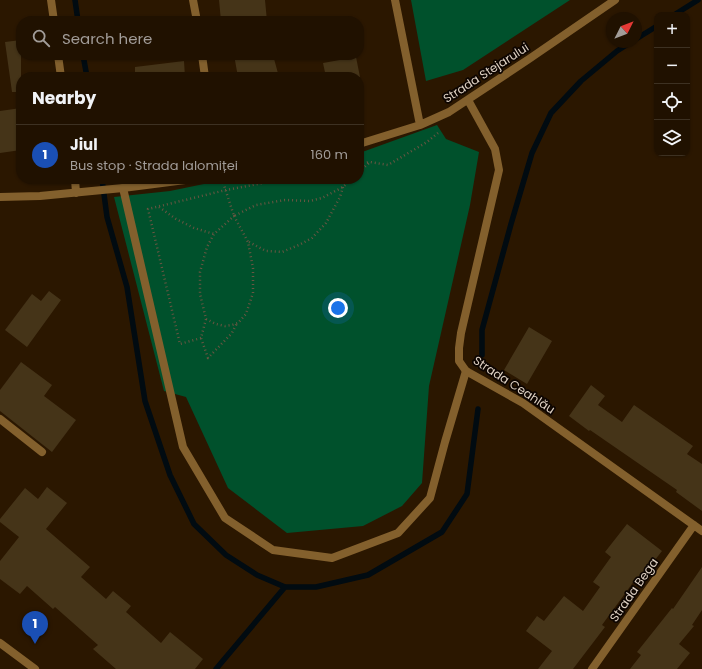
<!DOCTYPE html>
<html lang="en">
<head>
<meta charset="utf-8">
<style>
  :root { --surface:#201100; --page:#281a0a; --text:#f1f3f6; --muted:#a29d99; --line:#3d3122; --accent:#52cdd0 }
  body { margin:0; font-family:Poppins,sans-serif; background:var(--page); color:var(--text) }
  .controls { position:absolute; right:12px; top:12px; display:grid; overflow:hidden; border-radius:8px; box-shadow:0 1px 3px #0004 }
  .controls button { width:36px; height:36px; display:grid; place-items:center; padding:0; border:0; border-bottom:1px solid var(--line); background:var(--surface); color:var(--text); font:20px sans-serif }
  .compass { position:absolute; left:606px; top:12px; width:36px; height:36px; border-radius:50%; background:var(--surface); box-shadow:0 1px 3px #0004; rotate:48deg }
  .you { position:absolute; left:338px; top:308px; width:14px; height:14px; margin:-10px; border:3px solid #fff; border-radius:50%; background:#1a73e8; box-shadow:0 0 0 6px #1a73e833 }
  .badge { display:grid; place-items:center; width:26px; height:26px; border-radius:50%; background:var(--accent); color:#fff; font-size:13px; font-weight:700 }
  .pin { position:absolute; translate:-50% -33px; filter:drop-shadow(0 1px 2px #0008) }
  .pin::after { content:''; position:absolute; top:21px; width:14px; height:12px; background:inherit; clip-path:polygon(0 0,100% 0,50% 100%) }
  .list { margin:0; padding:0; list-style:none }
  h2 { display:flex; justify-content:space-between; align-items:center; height:52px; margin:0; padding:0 16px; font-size:17px }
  h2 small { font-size:13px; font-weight:400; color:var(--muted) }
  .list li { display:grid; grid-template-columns:26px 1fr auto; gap:12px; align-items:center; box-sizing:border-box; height:60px; padding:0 16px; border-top:1px solid var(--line) }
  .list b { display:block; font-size:15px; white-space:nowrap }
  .list p { margin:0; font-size:13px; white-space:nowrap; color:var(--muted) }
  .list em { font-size:13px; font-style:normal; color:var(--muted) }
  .icon { flex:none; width:22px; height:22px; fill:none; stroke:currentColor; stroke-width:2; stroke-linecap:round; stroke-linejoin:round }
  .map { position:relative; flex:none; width:702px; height:669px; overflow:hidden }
  .search { position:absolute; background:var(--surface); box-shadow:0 1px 3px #0004; left:16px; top:16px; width:348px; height:44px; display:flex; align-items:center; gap:10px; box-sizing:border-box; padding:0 14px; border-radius:16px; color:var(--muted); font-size:15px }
  .panel { position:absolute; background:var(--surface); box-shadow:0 1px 3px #0004; left:16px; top:72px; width:348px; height:112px; border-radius:16px }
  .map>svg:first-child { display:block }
  .green { fill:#00512c }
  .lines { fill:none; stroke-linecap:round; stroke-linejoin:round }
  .stream { stroke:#010b11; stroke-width:5.5 }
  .building { fill:#453418 }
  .path { stroke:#685642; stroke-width:2.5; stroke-dasharray:1 3; stroke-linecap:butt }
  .service { stroke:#83602d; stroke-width:8 }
  .minor { stroke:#83602d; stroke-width:8 }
  .labels { text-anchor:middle; stroke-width:3.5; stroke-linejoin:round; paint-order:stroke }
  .street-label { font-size:12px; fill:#ded0c2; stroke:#0d0501 }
</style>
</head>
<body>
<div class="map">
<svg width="702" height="669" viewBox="0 0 702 669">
  <rect width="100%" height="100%" fill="#2b1700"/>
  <path class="green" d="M 411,0 L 570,0 L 463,70 L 426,81 Z
    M 437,125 L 446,139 L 479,152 L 470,205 L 429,386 L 422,483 L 402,506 L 363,526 L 287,533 L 228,488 L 186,397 L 164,391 L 114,197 L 170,191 L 228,179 L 359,179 L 359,152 L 365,151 Z"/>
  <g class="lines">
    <path class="stream" d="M 75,0 L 78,21
      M 674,15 L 698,0
      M 636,39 L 657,26
      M 83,55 L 87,77
      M 102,179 L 107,217 L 127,287 L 145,401 L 170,475 L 194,524 L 226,555 L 257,575 L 285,587 L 316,587 L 368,575 L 442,532 L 467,494 L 478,409
      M 482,355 L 482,330 L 511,224 L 532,153 L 551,113 L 581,81 L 617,51 L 631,42
      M 216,669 L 285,587"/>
  </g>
  <path class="building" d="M 219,0 L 265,0 L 267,21 L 221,21 Z
    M 21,40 L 21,92 L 12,92 L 5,42 Z
    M 234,55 L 273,55 L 279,77 L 238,77 Z
    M 356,57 L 360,77 L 326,77 L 323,63 Z
    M 184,61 L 185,77 L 135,77 L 135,67 Z
    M 21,108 L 21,150 L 0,153 L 0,111 Z
    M 49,291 L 61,300 L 27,347 L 5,330 L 32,294 L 41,301 Z
    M 529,327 L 552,341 L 527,384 L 504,370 Z
    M 21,362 L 52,385 L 44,396 L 76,420 L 52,452 L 0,411 L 0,390 Z
    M 591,385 L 605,396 L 598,405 L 622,422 L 634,405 L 693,446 L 687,454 L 702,464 L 702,511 L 676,492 L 677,490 L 590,430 L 589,431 L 569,416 Z
    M 47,487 L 67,503 L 46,529 L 90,567 L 81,577 L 106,599 L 113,591 L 131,606 L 126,612 L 161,643 L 170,632 L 203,659 L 195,669 L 116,669 L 93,649 L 98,645 L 55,607 L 53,609 L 27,586 L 20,594 L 0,579 L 0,561 L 19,537 L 0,522 L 0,519 L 25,488 L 38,499 Z
    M 627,524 L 662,551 L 640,579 L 637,577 L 602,625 L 605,627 L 573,669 L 538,669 L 552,651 L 526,631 L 537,616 L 544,621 L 564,596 L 583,611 L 600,587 L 593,582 L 611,557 L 605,552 Z
    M 702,567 L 702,610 L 692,625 L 694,626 L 679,644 L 690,653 L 677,669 L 630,669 L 641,655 L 637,652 L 672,608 L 673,609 Z"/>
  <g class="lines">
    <path class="path" d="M 359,164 L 370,162 L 388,165 L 427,142 L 438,133
      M 359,172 L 369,163
      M 222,179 L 234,216 L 256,205 L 285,200 L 310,201 L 322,198 L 343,187 L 351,179
      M 159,207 L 176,219 L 194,228 L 214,234
      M 234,216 L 248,242 L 253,268 L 253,293 L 246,314 L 238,323 L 232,325 L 225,326 L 216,324 L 206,319 L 200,294 L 200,272 L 207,247 L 214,234 Z
      M 249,242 L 266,251 L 282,252 L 299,245 L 312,238 L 326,223 L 340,197 L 343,187
      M 206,319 L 201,338 L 208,358 L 232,333 L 237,323
      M 201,338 L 180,344 L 148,209 L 226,190 L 284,179"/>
    <path class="service" d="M 123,188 L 183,447 L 225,518 L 273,550 L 332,558 L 398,533 L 430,498 L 445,442 L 466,371"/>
    <path class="minor" d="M 51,0 L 54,21
      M 193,0 L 197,21
      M 395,0 L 420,125
      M 58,55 L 61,77
      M 202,55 L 205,77
      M 468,100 L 495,149 L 499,170 L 461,333 L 459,348 L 459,361 L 466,371 L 523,403 L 702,531
      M 359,144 L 420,125 L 449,112 L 529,59 L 615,0
      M 75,179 L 76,193
      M 0,197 L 40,196 L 123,188 L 193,179
      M 0,419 L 42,452
      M 0,643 L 35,669
      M 592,669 L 694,525"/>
  </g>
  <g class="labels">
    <g class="street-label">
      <text transform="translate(486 73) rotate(-33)" y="4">Strada Stejarului</text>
      <text transform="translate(514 385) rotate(33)" y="4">Strada Ceahlău</text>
      <text transform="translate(634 590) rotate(-55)" y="4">Strada Bega</text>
    </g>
  </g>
</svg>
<div class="controls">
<button>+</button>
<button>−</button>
<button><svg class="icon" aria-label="locate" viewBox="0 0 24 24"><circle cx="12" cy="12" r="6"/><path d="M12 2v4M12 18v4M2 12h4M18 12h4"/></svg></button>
<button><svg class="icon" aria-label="layers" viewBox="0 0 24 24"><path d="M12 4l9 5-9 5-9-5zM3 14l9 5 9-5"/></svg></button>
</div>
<svg class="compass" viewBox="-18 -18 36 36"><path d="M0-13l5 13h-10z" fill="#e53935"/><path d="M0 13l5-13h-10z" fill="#a29d99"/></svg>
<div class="you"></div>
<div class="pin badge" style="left:35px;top:644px;background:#1a4fb4">1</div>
<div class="search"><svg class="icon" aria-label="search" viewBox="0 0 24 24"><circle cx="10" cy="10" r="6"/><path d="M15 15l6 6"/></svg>Search here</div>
<section class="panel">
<h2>Nearby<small></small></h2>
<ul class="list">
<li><span class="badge" style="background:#1a4fb4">1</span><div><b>Jiul</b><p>Bus stop · Strada Ialomiței</p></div><em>160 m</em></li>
</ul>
</section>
</div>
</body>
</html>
